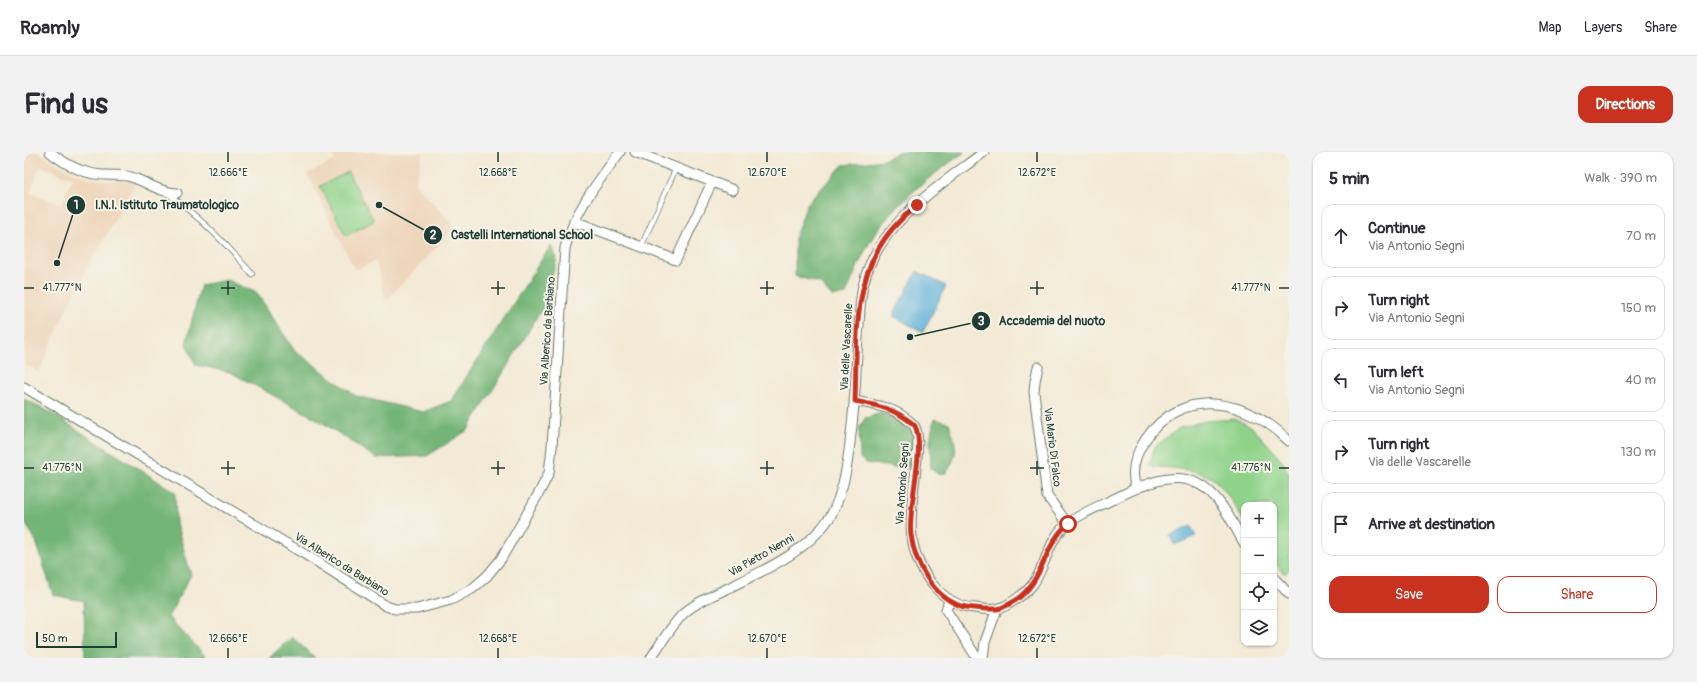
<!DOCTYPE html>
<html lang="en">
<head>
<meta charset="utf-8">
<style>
  :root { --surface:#fff; --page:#f2f2f3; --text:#2b2b33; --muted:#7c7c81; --line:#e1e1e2; --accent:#c8321e }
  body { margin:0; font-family:Pangolin,sans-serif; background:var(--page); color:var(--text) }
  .controls { position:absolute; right:12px; bottom:12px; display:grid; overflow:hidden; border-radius:8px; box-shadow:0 1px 3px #0004 }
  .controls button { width:36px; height:36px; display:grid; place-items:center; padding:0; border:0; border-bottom:1px solid var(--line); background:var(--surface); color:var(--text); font:20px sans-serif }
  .scale { position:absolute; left:12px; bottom:10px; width:81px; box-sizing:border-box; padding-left:4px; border:2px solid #1f3d34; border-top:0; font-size:11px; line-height:14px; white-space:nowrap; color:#1f3d34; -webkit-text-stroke:3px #f7f3e8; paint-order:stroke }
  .stop { position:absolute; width:12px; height:12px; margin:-9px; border:3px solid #c8321e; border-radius:50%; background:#fff }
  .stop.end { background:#c8321e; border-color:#fff; box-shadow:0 1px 4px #0008 }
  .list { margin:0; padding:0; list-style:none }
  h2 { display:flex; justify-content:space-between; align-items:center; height:52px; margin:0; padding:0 16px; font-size:17px }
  h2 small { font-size:13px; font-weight:400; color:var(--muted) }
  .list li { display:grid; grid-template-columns:26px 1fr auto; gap:12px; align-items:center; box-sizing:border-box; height:64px; margin:0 8px 8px; padding:0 8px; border:1px solid var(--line); border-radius:12px }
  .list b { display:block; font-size:15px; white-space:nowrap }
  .list p { margin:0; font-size:13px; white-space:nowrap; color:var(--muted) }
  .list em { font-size:13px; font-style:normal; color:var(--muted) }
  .actions { display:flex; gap:8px; padding:12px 16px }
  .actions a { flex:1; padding:9px 0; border:1px solid var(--accent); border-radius:12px; text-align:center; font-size:14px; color:var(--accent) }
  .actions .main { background:var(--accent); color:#fff }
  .icon { flex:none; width:22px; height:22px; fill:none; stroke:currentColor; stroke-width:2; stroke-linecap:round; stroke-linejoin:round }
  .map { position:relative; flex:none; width:1265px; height:506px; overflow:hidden; border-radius:12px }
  header { display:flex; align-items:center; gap:24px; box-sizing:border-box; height:56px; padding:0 20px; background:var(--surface); border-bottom:1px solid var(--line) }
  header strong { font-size:19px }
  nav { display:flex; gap:22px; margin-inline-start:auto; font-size:14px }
  .intro { display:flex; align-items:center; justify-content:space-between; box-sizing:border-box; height:96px; padding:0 24px }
  h1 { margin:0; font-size:28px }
  .button { padding:10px 18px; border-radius:12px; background:var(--accent); color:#fff; font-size:14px; font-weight:700 }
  main { display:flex; gap:24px; padding:0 24px }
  aside { flex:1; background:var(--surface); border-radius:12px; box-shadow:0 1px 3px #0004 }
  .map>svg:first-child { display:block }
  .built { fill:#eed6bb; fill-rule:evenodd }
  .green { fill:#8fd38b; stroke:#578860 }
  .forest { fill:#73b577; stroke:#497956 }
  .water { fill:#5fb1da; stroke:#3f7787 }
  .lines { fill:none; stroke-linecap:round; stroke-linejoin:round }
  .service-casing { stroke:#697a6c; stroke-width:6 }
  .minor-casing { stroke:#697a6c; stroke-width:11 }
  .service { stroke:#fff; stroke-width:4.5 }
  .minor { stroke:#fff; stroke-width:9 }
  .route { stroke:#c8321e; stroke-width:5 }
  .ticks { fill:none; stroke:#1f3d34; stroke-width:1.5 }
  .labels { text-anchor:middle; stroke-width:4; stroke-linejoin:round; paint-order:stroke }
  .street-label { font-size:11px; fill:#1f3d34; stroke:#f7f3e8 }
  .ticks-label { font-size:10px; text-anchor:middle; fill:#1f3d34; stroke:#f7f3e8; stroke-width:4; stroke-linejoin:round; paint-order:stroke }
  .leader { fill:none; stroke:#1f3d34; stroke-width:1.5 }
  .callout-dot { fill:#1f3d34; stroke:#f7f3e8; stroke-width:1.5 }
  .mark-label { font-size:12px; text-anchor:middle; font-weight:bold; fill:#fff }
  .callout-label { font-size:12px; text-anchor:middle; font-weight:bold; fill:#1f3d34; stroke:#f7f3e8; stroke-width:4; stroke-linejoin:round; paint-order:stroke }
</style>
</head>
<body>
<header>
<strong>Roamly</strong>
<nav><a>Map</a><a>Layers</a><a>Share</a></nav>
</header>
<div class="intro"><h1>Find us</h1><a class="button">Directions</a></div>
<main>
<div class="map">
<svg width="1265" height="506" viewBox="0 0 1265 506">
  <rect width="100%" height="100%" fill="#f7f3e8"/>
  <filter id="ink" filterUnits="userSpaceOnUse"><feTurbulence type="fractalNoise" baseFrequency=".025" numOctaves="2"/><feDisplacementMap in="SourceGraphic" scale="8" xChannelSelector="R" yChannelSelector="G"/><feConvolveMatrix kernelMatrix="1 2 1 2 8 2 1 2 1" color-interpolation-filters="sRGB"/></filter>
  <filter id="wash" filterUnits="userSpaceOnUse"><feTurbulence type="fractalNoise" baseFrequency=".012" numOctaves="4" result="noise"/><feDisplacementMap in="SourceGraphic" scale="16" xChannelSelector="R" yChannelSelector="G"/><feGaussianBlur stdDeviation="0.9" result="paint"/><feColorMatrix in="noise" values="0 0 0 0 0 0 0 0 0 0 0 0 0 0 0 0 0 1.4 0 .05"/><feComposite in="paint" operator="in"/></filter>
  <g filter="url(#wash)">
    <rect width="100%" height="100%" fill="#f3ead5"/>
    <path class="built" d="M 0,0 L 15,0 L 36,14 L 64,26 L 82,29 L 99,27 L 112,31 L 51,138 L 15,220 L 2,213 L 0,215 ZM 16,14 L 48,26 L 38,53 L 6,41 Z
      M 308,0 L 399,0 L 391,31 L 431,75 L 362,149 L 352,109 L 331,118 L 283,22 L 311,8 Z"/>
    <path class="green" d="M 324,20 L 350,69 L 322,84 L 296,34 Z
      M 1212,267 L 1230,277 L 1257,307 L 1265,322 L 1265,417 L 1261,422 L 1250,410 L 1250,353 L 1220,353 L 1220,370 C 1213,357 1199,333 1186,325 C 1170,316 1143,316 1125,314 L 1131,294 L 1156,276 L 1181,269 Z"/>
    <path class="forest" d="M 874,0 L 941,0 C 906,24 864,56 843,95 C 835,110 829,126 822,142 L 808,145 L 796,131 L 771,124 L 771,85 L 783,52 L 819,13 L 860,8 Z
      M 527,93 L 533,106 L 520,154 L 444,278 L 403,304 L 352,306 L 293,267 L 206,220 L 172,213 L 162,192 L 177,133 L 203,128 L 233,141 L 270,198 L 332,244 L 399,260 L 427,249 Z
      M 0,247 L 19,256 L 151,340 L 152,371 L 167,423 L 144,465 L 183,506 L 61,506 L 60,449 L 29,443 L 12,389 L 0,369 Z
      M 857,261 L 883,272 L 888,280 L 890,295 L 888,311 L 882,317 L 842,311 L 836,306 L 835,277 L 841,266 Z
      M 910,267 L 925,271 C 932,292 936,302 922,321 L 913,322 L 907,316 L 906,288 Z
      M 268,485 L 291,506 L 245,506 Z"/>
    <path class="water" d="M 893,119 L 922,134 L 899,180 L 869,164 Z
      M 1167,374 L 1172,384 L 1150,393 L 1146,383 Z"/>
  </g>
  <g filter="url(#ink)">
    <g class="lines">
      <g class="service-casing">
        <path id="service" d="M 143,41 C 176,65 202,91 228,122
          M 617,95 L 652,16"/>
      </g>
      <g class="minor-casing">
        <path id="minor" d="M 26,0 C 42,13 61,23 82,23 C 91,24 98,22 107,25 C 123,30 134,40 153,41
          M 611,0 L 709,38
          M 550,69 L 652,108 L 688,30
          M 1014,215 L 1011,229 L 1010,240 L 1023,344 L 1044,372
          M 0,235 L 292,409 L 362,454 L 371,457 L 393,457 L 427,448 L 448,437 L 463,424 L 477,407 L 516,339 L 525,321 L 528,295 L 541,96 C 551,58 573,31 596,0
          M 831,249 C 850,253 869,255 884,268 C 886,270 890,272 891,275 C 895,284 894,297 893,306 C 889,353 876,391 908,432 C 919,445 933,455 951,456 C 957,457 967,458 973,457 C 985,454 1002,441 1009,432 C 1015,424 1019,412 1023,403 C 1027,394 1030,385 1037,378 C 1052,363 1073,355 1092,346 C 1124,330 1162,312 1191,345 C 1203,358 1211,375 1220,391
          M 1112,336 C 1106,319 1111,303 1121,288 C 1159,232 1224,248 1265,289
          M 1250,426 L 1265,442
          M 925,448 L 922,458 L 953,506
          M 627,506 C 637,491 647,474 660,461 C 672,450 688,444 702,437 C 739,419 783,400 806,365 C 821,340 825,302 828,273 C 832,239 832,206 835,172 C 836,158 836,143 840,130 C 855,71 914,35 960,0
          M 959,506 L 961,490 L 973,457"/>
      </g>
      <use href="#service" class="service"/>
      <use href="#minor" class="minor"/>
    </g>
  </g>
  <g class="lines" filter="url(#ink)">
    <path class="route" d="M 893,53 C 880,64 867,76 858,91 C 828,136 833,198 831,249 C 850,253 868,256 884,268 C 886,270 890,272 891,274 C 902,295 883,356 887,383 C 891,411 908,444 937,454 C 944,456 953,456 961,457 C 964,457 969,457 973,457 C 979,456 992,449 997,444 C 1020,425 1021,391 1044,372"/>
  </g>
  <path class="ticks" d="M 204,0 L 204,10M 474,0 L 474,10M 743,0 L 743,10M 1013,0 L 1013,10M 204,129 L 204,143M 474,129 L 474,143M 743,129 L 743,143M 1013,129 L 1013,143M 0,136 L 10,136M 197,136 L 211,136M 467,136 L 481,136M 736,136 L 750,136M 1006,136 L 1020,136M 1255,136 L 1265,136M 204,309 L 204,323M 474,309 L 474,323M 743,309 L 743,323M 1013,309 L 1013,323M 0,316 L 10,316M 197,316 L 211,316M 467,316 L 481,316M 736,316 L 750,316M 1006,316 L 1020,316M 1255,316 L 1265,316M 204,496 L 204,506M 474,496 L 474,506M 743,496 L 743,506M 1013,496 L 1013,506"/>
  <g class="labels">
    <g class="street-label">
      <text transform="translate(523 179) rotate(-86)" y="4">Via Alberico da Barbiano</text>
      <text transform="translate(822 195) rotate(-87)" y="4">Via delle Vascarelle</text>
      <text transform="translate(1029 295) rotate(83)" y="4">Via Mario Di Falco</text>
      <text transform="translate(878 332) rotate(-86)" y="4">Via Antonio Segni</text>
      <text transform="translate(737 403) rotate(-30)" y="4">Via Pietro Nenni</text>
      <text transform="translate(318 412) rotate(32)" y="4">Via Alberico da Barbiano</text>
    </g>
  </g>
  <g class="ticks-label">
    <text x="204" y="24">12.666°E</text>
    <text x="474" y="24">12.668°E</text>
    <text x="743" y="24">12.670°E</text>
    <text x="1013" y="24">12.672°E</text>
    <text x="38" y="139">41.777°N</text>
    <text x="1227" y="139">41.777°N</text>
    <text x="38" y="319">41.776°N</text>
    <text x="1227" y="319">41.776°N</text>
    <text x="204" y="490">12.666°E</text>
    <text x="474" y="490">12.668°E</text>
    <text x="743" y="490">12.670°E</text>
    <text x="1013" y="490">12.672°E</text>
  </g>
  <path class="leader" d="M33 111L52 53M355 53L409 83M886 185L957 169"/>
  <g class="callout-dot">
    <circle cx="33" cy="111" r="4"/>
    <circle cx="355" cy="53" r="4"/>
    <circle cx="886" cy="185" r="4"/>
    <circle cx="52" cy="53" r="10"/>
    <circle cx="409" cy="83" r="10"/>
    <circle cx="957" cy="169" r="10"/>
  </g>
  <g class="mark-label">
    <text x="52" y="57">1</text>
    <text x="409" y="87">2</text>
    <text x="957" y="173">3</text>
  </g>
  <g class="callout-label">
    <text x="143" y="57">I.N.I. Istituto Traumatologico</text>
    <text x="498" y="87">Castelli International School</text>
    <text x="1028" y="173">Accademia del nuoto</text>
  </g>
</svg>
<div class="controls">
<button>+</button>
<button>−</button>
<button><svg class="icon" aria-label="locate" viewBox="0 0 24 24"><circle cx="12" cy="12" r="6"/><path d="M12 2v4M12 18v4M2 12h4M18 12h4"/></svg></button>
<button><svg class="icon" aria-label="layers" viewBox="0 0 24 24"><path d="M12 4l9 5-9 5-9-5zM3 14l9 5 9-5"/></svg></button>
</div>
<div class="scale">50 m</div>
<div class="stop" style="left:1044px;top:372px"></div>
<div class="stop end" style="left:893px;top:53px"></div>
</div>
<aside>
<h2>5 min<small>Walk · 390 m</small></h2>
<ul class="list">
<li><svg class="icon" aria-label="ahead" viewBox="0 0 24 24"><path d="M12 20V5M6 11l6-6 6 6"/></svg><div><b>Continue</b><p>Via Antonio Segni</p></div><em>70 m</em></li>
<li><svg class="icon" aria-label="right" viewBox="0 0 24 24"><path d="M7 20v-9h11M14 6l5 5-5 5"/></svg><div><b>Turn right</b><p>Via Antonio Segni</p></div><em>150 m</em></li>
<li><svg class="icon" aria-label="left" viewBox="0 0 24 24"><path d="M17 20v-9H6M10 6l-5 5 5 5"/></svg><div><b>Turn left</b><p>Via Antonio Segni</p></div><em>40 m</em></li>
<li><svg class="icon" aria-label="right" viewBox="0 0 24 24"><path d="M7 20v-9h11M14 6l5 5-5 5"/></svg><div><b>Turn right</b><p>Via delle Vascarelle</p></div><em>130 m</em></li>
<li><svg class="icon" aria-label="arrive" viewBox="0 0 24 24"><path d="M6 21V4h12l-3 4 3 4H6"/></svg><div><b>Arrive at destination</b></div></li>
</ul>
<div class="actions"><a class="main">Save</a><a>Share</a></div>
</aside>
</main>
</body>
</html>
